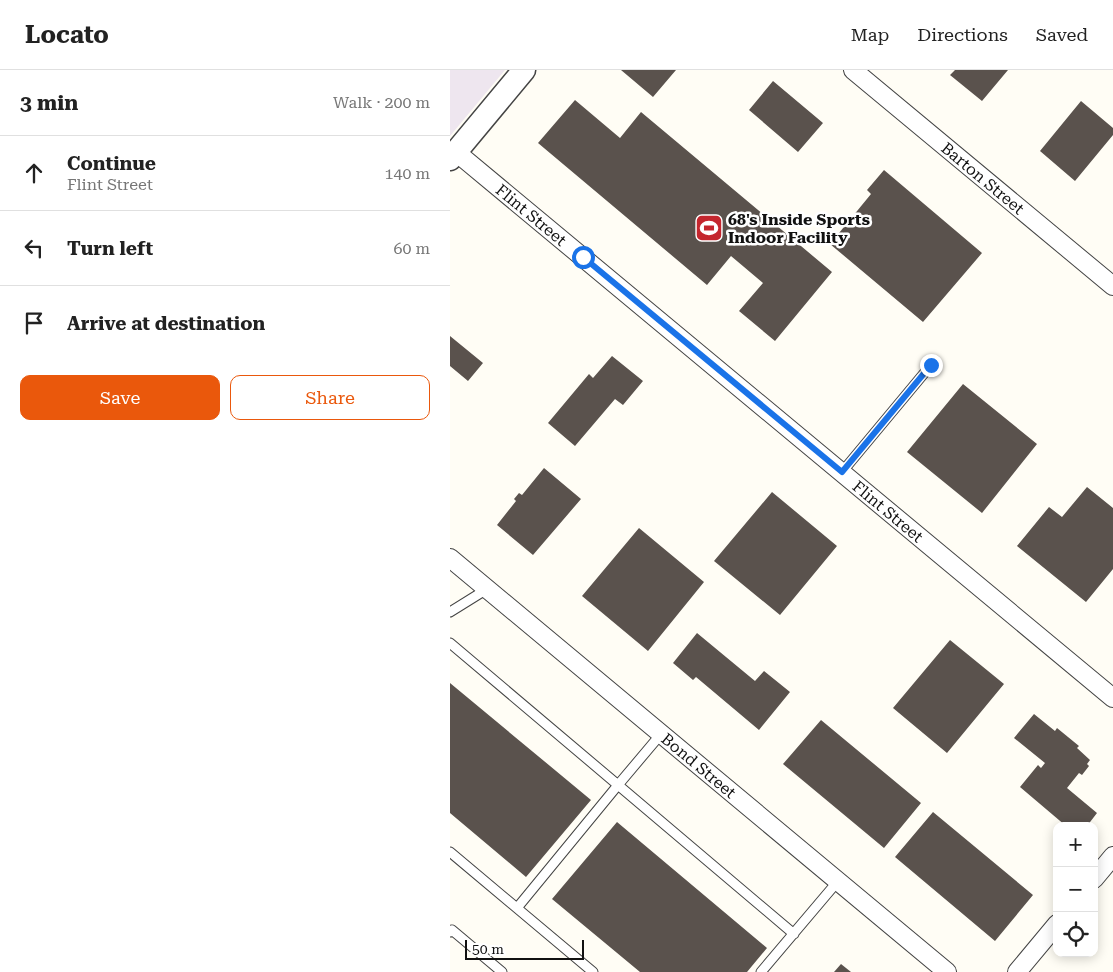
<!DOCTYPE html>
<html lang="en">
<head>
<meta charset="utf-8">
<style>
  :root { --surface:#fff; --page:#f2f2f2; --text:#222; --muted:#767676; --line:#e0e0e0; --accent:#ea580c }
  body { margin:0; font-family:"Roboto Serif",serif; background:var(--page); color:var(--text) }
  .controls { position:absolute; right:15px; bottom:15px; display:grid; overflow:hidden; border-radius:10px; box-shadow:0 2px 12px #0003 }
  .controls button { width:45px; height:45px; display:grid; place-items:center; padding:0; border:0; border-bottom:1px solid var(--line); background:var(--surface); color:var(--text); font:25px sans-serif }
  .scale { position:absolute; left:15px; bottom:12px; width:119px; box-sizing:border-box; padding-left:5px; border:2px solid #111; border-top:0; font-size:14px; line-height:18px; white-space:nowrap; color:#111; -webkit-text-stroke:4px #fff; paint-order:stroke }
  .stop { position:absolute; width:15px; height:15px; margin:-11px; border:4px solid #1a73e8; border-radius:50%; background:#fff }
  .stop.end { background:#1a73e8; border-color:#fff; box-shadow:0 1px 5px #0008 }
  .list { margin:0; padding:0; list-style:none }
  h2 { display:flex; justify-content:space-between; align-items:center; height:65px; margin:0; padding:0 20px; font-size:21px }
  h2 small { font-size:16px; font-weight:400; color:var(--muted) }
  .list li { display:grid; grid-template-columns:32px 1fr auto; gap:15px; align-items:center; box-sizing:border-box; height:75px; padding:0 20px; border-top:1px solid var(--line) }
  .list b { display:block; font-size:19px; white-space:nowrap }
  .list p { margin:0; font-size:16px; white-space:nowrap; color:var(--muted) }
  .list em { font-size:16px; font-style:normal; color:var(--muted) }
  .actions { display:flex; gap:10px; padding:15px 20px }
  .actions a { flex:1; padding:11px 0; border:1px solid var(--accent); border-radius:10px; text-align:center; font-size:18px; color:var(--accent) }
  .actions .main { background:var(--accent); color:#fff }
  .icon { flex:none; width:28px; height:28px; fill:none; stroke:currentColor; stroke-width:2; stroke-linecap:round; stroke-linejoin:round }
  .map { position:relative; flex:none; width:663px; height:902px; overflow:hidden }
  header { display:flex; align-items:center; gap:30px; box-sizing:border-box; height:70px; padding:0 25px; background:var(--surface); border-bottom:1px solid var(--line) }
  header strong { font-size:24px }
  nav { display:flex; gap:28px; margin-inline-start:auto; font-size:18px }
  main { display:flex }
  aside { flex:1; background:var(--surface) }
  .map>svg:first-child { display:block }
  .industrial { fill:#eee6ef }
  .building { fill:#5a524d }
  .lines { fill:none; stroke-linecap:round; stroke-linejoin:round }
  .service-casing { stroke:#444; stroke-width:11 }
  .minor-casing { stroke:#444; stroke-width:20 }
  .tertiary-casing { stroke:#444; stroke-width:25 }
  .service { stroke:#fff; stroke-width:9 }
  .minor { stroke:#fff; stroke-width:18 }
  .tertiary { stroke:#fff; stroke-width:22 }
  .route { stroke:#1a73e8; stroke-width:6 }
  .labels { text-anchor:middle; stroke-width:5; stroke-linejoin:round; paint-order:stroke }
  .street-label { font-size:16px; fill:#111; stroke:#fff }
  .poi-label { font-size:16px; font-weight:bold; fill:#111; stroke:#fff; text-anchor:start }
</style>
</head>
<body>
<header>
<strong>Locato</strong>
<nav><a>Map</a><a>Directions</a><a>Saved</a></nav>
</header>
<main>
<aside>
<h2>3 min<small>Walk · 200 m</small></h2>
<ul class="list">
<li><svg class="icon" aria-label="ahead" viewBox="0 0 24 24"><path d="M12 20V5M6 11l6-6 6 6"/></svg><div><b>Continue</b><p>Flint Street</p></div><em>140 m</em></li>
<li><svg class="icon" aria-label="left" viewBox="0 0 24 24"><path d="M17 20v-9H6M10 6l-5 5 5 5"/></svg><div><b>Turn left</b></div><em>60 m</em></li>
<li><svg class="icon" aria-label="arrive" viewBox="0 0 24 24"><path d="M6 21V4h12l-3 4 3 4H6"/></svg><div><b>Arrive at destination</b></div></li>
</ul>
<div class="actions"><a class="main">Save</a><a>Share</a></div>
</aside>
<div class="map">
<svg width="663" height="902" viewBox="0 0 663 902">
  <rect width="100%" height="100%" fill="#fffdf5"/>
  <path class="industrial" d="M 0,0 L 55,0 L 0,66 Z"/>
  <path class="building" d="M 171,0 L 226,0 L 203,27 Z
    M 505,0 L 558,0 L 532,31 L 500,5 Z
    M 323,11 L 373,53 L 348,82 L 299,40 Z
    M 125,30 L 170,68 L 191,42 L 382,202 L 325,271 L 289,241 L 313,213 L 281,186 L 257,215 L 88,73 Z
    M 631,31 L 663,58 L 663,65 L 625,111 L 590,81 Z
    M 434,100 L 532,183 L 473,252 L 380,174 L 421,124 L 417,120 Z
    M 0,266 L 33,293 L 18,311 L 0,296 Z
    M 162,286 L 193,311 L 173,335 L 165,329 L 125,376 L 98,353 L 139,304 L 143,308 Z
    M 513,314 L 587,374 L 532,443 L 457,382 Z
    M 94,398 L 131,429 L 83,485 L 47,455 L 66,431 L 64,429 L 69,423 L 72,425 Z
    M 637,417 L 663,438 L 663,499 L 636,532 L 567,476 L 599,437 L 612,447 Z
    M 322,422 L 387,476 L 330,545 L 264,491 Z
    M 189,458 L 254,512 L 198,581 L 132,526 Z
    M 247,563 L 305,611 L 314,601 L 340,622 L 309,660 L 246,607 L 243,610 L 223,593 Z
    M 500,570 L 554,614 L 497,683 L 443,638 Z
    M 0,613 L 141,730 L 76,807 L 0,743 Z
    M 584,644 L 605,661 L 607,658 L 629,676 L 627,678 L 640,690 L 637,694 L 639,696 L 632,705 L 629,703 L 617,718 L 647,743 L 637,756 L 616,756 L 570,717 L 588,695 L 591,698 L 595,693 L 564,668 Z
    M 371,650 L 471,733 L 434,778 L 333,694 Z
    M 483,742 L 583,825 L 545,871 L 445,787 Z
    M 167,752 L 317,878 L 297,902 L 190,902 L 102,829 Z
    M 391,894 L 401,902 L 384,902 Z"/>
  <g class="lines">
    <g class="service-casing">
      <path id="service" d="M 392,402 L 481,295
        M 0,542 L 37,519
        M 0,573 L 168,715 L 211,664
        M 0,782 L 143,902
        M 67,838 L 168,715 L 344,864
        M 0,862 L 2,860 L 52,902
        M 311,902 L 388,811"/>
    </g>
    <g class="minor-casing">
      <g id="minor">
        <path id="s1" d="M 403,0 L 663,216"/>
        <path id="s2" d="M 6,82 L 663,628"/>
        <path id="s3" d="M 0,488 L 497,902"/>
        <path d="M 644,809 L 663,786"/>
        <path d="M 567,902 L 607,854"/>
      </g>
    </g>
    <g class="tertiary-casing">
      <path id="tertiary" d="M 0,89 L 74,0"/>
    </g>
    <use href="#service" class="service"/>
    <use href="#minor" class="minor"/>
    <use href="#tertiary" class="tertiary"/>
  </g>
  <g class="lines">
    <path class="route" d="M 133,187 L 392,402 L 481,295"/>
  </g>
  <defs>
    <g id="stadium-square" transform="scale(1.4375)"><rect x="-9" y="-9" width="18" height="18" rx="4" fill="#c4262e" stroke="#fff"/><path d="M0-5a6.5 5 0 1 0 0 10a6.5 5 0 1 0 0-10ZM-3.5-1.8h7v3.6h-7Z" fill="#fff"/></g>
  </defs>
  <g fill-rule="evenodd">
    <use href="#stadium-square" x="259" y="158"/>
  </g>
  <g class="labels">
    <g class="street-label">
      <text dy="6" stroke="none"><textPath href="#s1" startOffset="169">Barton Street</textPath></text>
      <text dy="6" stroke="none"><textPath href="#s2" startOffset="98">Flint Street</textPath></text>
      <text dy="6" stroke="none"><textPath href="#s2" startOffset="562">Flint Street</textPath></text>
      <text dy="6" stroke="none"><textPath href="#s3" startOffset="324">Bond Street</textPath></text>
    </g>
    <g class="poi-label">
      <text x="278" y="155">68's Inside Sports<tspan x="278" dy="18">Indoor Facility</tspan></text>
    </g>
  </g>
</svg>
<div class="controls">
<button>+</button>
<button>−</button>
<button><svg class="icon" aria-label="locate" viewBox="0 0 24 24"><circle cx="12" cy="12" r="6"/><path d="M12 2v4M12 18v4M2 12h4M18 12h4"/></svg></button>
</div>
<div class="scale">50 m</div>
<div class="stop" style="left:133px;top:187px"></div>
<div class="stop end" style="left:481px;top:295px"></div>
</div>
</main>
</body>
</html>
